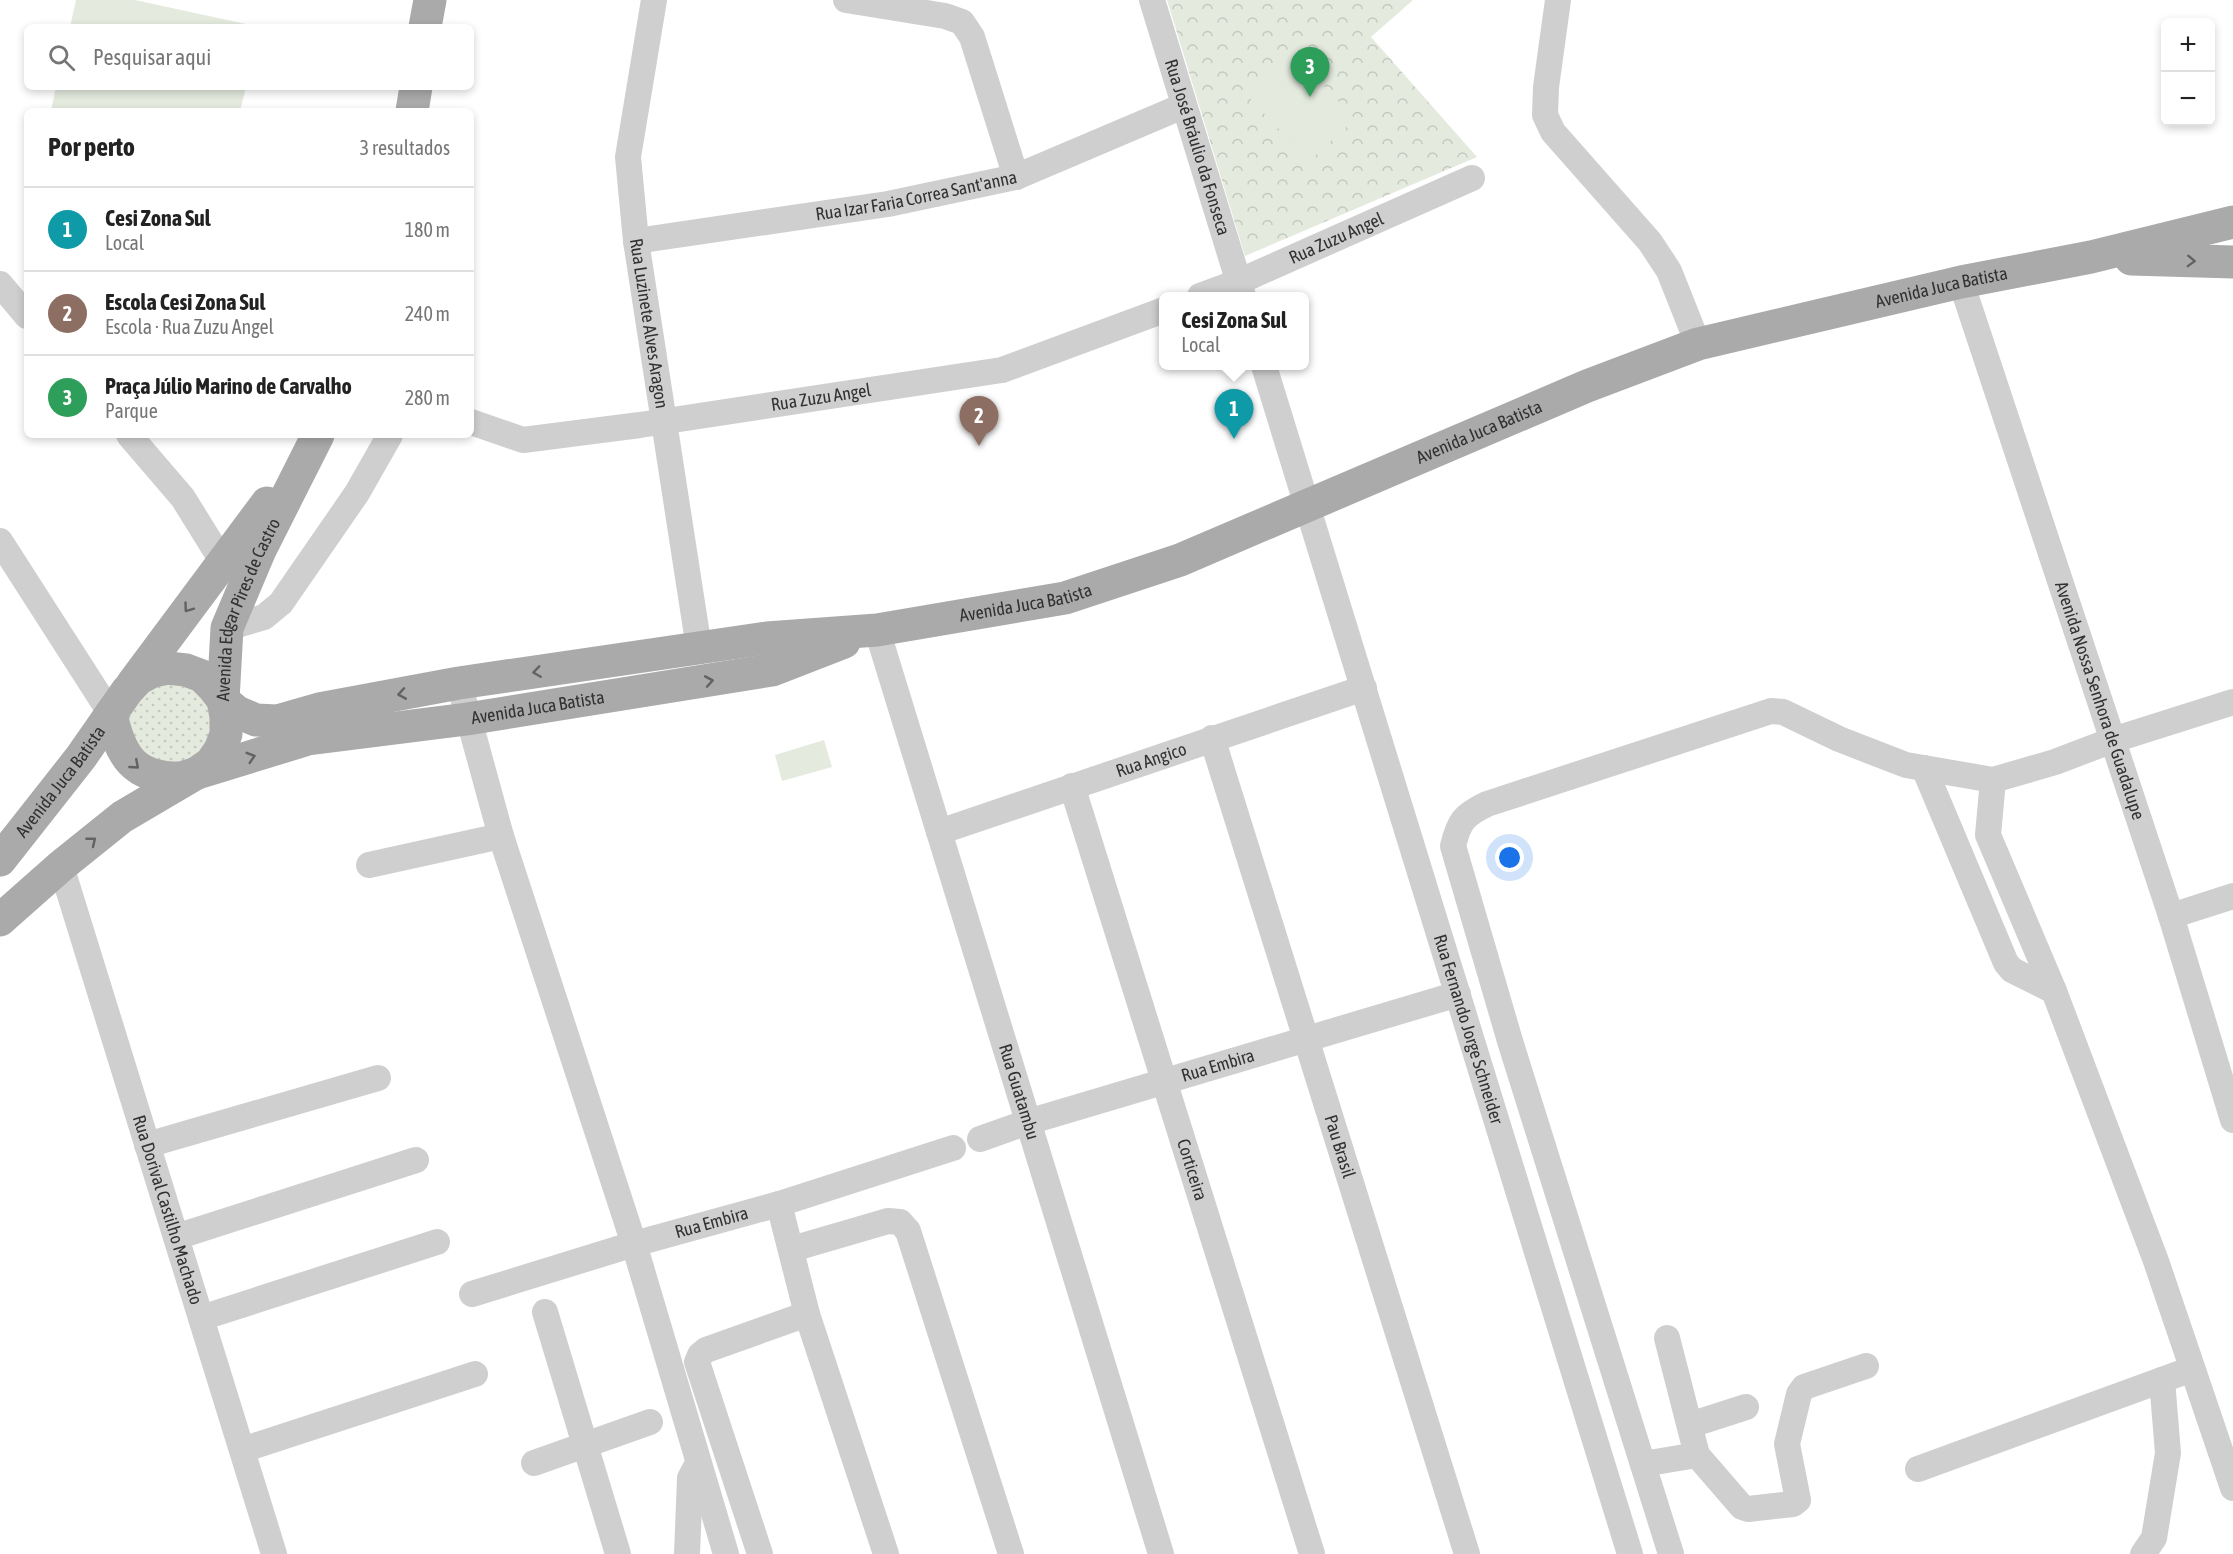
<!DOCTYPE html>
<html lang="pt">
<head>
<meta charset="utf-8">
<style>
  :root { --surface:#fff; --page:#f6f6f6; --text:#222; --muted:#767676; --line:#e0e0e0; --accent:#dd4049 }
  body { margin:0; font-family:"Asap Condensed",sans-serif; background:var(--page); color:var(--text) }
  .controls { position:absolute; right:18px; top:18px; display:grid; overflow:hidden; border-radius:9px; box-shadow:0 3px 9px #0003 }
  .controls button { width:54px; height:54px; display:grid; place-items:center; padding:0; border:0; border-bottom:2px solid var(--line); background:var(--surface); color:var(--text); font:30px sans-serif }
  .you { position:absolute; left:1510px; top:858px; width:21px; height:21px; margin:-15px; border:4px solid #fff; border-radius:50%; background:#1a73e8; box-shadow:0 0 0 9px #1a73e833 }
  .badge { display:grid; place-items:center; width:39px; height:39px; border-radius:50%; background:var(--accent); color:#fff; font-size:20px; font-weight:700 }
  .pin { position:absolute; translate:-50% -50px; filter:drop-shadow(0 2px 3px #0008) }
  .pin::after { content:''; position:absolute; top:32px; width:21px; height:18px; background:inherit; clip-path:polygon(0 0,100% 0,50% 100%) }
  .popup { position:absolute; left:1159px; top:292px; width:150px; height:78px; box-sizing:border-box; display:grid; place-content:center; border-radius:9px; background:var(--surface); filter:drop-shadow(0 2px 4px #0005); font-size:20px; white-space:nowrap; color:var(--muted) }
  .popup b { font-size:22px; color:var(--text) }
  .popup::after { content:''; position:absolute; left:50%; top:100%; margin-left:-12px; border:12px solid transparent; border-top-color:var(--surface) }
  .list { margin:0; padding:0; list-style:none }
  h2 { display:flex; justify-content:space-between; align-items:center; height:78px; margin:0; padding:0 24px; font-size:26px }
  h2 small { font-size:20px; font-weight:400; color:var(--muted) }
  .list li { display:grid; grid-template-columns:39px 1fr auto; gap:18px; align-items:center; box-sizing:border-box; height:84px; padding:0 24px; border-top:2px solid var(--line) }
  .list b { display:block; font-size:22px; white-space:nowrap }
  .list p { margin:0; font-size:20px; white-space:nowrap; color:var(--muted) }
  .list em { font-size:20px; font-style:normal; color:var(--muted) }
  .icon { flex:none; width:33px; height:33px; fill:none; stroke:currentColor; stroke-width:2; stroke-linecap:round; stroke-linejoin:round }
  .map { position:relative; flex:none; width:2233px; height:1554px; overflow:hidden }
  .search { position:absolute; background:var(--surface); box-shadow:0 3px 9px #0003; left:24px; top:24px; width:450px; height:66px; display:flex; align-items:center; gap:15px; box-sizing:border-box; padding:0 21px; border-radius:9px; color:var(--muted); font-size:22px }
  .panel { position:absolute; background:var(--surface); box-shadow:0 3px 9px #0003; left:24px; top:108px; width:450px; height:330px; border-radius:9px }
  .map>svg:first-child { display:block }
  .grass { fill:url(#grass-dots) }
  .park { fill:url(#park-crowns) }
  .pitch { fill:#e4eade }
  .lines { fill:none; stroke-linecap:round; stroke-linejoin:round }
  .minor { stroke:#cfcfcf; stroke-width:26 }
  .major { stroke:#aaa; stroke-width:33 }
  .oneway { stroke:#626262 }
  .labels { text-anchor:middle; stroke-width:6; stroke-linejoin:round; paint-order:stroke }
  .street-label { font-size:18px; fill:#323232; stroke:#fff }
</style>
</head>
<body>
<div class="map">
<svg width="2233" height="1554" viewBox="0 0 2233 1554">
  <defs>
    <pattern id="grass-dots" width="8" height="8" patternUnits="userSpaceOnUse" patternTransform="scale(1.5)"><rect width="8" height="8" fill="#e4eade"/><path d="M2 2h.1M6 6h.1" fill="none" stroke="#c4c9bf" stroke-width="1.8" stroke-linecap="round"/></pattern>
    <pattern id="park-crowns" width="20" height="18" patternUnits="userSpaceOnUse" patternTransform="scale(1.5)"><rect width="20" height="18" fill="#e4eade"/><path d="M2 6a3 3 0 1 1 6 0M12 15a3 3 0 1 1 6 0" fill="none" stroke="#c4c9bf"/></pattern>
  </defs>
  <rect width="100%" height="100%" fill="#fff"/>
  <path class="grass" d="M 183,682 C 218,711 217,708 203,751 L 174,766 L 142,756 C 122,716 121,719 150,685 Z"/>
  <path class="park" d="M 1167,0 L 1413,0 L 1371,37 L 1477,157 L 1245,256 Z"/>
  <path class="pitch" d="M 76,0 L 135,0 L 259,27 L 70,27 Z
    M 1291,51 L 1355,119 L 1309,161 L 1246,94 Z
    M 56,87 L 246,87 L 240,111 L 51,111 Z
    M 824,740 L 832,767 L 782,781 L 775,755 Z"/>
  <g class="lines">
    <g class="minor">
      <path id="s1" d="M 654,0 L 628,157 L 636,241 L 699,648"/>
      <path d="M 846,0 L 945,16 L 962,22 L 972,37 L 1016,177"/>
      <path id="s2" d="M 1152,0 L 1243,296"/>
      <path d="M 1558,0 L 1546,87 L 1545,115 L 1553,132 L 1650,242 L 1669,271 L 1698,344"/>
      <path id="s3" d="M 636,241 L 888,204 L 1016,177 L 1183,106"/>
      <path id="s4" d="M 1961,282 L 2171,916 L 2233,1120"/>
      <path d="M 0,284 L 27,316"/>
      <path id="s5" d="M 1200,296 L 1238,282 L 1472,178"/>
      <path id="s6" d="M 1264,366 L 1630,1554"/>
      <path id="s7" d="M 471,422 L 523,440 L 640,425 L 1002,370 L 1164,310"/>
      <path d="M 129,435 L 183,498 L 222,561"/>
      <path d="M 0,541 L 111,714"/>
      <path d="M 227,628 L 264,617 L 281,603 L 357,493 L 390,435"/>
      <path id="s8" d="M 877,630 L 1161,1554"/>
      <path d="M 459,683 L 501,836 L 634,1244 L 726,1554"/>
      <path id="s9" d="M 1212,738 L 1467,1554"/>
      <path d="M 1924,768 L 2006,963 L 2012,970 L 2054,991"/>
      <path d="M 1993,780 L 1988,835 L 2054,991 L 2156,1261 L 2233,1488"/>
      <path id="s10" d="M 1072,786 L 1312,1554"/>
      <path id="s11" d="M 939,832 L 1364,688"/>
      <path d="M 369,865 L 501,836"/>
      <path id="s12" d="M 61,866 L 274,1554"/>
      <path d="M 2171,916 L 2233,896"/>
      <path id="s13" d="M 980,1139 L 1028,1122 L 1458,994"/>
      <path d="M 147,1145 L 378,1078"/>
      <path d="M 779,1204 L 807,1314 L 886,1554"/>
      <path d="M 176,1237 L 416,1160"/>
      <path d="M 792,1249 L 888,1221 L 900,1222 L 908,1231 L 1011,1554"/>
      <path id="s14" d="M 472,1294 L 634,1244 L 779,1204 L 953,1148"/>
      <path d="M 545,1312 L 618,1554"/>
      <path d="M 201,1318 L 437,1242"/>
      <path d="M 1667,1338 L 1697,1455"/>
      <path d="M 1690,1425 L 1746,1407"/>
      <path d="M 242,1450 L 475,1374"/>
      <path d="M 534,1463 L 650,1422"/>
      <path d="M 1643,1464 L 1697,1455 L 1742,1507 L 1748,1509 L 1793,1504 L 1798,1500 L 1787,1444 L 1799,1394 L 1804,1387 L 1866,1366"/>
      <path d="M 1918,1469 L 2192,1369"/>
      <path d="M 687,1554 L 690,1478 L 698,1463"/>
      <path d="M 760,1554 L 697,1362 L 700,1355 L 706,1350 L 807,1314"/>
      <path d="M 1671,1554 L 1510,1041 L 1453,846 C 1459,821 1464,815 1487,804 L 1771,711 L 1783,712 L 1839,739 L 1906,765 L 1993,780 L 2055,762 L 2113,740 L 2233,702"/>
      <path d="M 2143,1554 L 2154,1538 L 2168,1453 L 2162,1380"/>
    </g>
    <g class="major">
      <path d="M 425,27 L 430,0"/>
      <path d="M 412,111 L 416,87"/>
      <path d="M 2131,259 L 2233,262"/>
      <path d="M 133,683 L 267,503"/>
      <path id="s15" d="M 111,714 C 120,756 134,779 181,778 L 308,739 L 467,719 L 772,670 L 844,642"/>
      <path id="s16" d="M 0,860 L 81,757 L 127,691 L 138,679 L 153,671 L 168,668 L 186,670 L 202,676 L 213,687 L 223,700 L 237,712 L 256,720 L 277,721 L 319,709 L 459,683 L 767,638 L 877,630 L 1065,598 L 1180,560 L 1587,386 L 1698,344 L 1961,282 L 2091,257 L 2233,222"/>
      <path id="s17" d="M 0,920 L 61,866 L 122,817 L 195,774 L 211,763 L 220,750 L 226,734 L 226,717 L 223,700 L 227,628 L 260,550 L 318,435"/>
    </g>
  </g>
  <defs><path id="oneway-chevron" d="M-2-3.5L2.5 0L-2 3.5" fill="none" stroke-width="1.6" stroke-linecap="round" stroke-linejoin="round" transform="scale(1.5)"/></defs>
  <g class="oneway">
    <use href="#oneway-chevron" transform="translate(2191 261) rotate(2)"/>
    <use href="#oneway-chevron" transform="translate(188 608) rotate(126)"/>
    <use href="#oneway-chevron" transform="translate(537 672) rotate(172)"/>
    <use href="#oneway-chevron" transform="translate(709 681) rotate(-10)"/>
    <use href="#oneway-chevron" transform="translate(402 694) rotate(170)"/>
    <use href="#oneway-chevron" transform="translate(251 757) rotate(-17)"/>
    <use href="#oneway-chevron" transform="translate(135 765) rotate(41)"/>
    <use href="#oneway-chevron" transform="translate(92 841) rotate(-39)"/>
  </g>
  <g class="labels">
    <g class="street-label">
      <text dy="6" stroke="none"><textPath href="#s2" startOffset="154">Rua José Bráulio da Fonseca</textPath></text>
      <text dy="6" stroke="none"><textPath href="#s3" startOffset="284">Rua Izar Faria Correa Sant'anna</textPath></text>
      <text dy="6" stroke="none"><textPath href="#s5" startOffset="148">Rua Zuzu Angel</textPath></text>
      <text dy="6" stroke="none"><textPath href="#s16" startOffset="2118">Avenida Juca Batista</textPath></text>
      <text dy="6" stroke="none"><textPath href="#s1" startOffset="327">Rua Luzinete Alves Aragon</textPath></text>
      <text dy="6" stroke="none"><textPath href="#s7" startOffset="356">Rua Zuzu Angel</textPath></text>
      <text dy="6" stroke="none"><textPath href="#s16" startOffset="1632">Avenida Juca Batista</textPath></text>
      <text dy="6" stroke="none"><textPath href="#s16" startOffset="1146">Avenida Juca Batista</textPath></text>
      <text dy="6" stroke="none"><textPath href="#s17" startOffset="426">Avenida Edgar Pires de Castro</textPath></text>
      <text dy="6" stroke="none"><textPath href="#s4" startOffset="441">Avenida Nossa Senhora de Guadalupe</textPath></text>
      <text dy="6" stroke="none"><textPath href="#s15" startOffset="471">Avenida Juca Batista</textPath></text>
      <text dy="6" stroke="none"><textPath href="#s11" startOffset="224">Rua Angico</textPath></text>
      <text dy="6" stroke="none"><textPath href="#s16" startOffset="99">Avenida Juca Batista</textPath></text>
      <text dy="6" stroke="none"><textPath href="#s6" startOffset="694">Rua Fernando Jorge Schneider</textPath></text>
      <text dy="6" stroke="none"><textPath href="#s13" startOffset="249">Rua Embira</textPath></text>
      <text dy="6" stroke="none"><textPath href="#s8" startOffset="483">Rua Guatambu</textPath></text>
      <text dy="6" stroke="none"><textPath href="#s9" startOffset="428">Pau Brasil</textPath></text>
      <text dy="6" stroke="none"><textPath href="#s10" startOffset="402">Corticeira</textPath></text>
      <text dy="6" stroke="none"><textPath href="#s12" startOffset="360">Rua Dorival Castilho Machado</textPath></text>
      <text dy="6" stroke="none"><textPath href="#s14" startOffset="250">Rua Embira</textPath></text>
    </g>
  </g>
</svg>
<div class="controls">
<button>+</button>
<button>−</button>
</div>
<div class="you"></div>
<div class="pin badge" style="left:1234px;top:439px;background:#0f9aa8">1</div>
<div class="popup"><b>Cesi Zona Sul</b>Local</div>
<div class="pin badge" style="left:979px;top:446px;background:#8d6e63">2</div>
<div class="pin badge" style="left:1310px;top:97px;background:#2e9e5b">3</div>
<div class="search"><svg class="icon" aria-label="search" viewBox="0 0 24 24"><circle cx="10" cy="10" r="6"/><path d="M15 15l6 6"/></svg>Pesquisar aqui</div>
<section class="panel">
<h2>Por perto<small>3 resultados</small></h2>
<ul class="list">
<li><span class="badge" style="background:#0f9aa8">1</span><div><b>Cesi Zona Sul</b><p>Local</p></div><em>180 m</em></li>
<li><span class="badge" style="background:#8d6e63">2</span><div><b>Escola Cesi Zona Sul</b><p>Escola · Rua Zuzu Angel</p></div><em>240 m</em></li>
<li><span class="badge" style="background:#2e9e5b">3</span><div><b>Praça Júlio Marino de Carvalho</b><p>Parque</p></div><em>280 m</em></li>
</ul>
</section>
</div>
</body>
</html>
